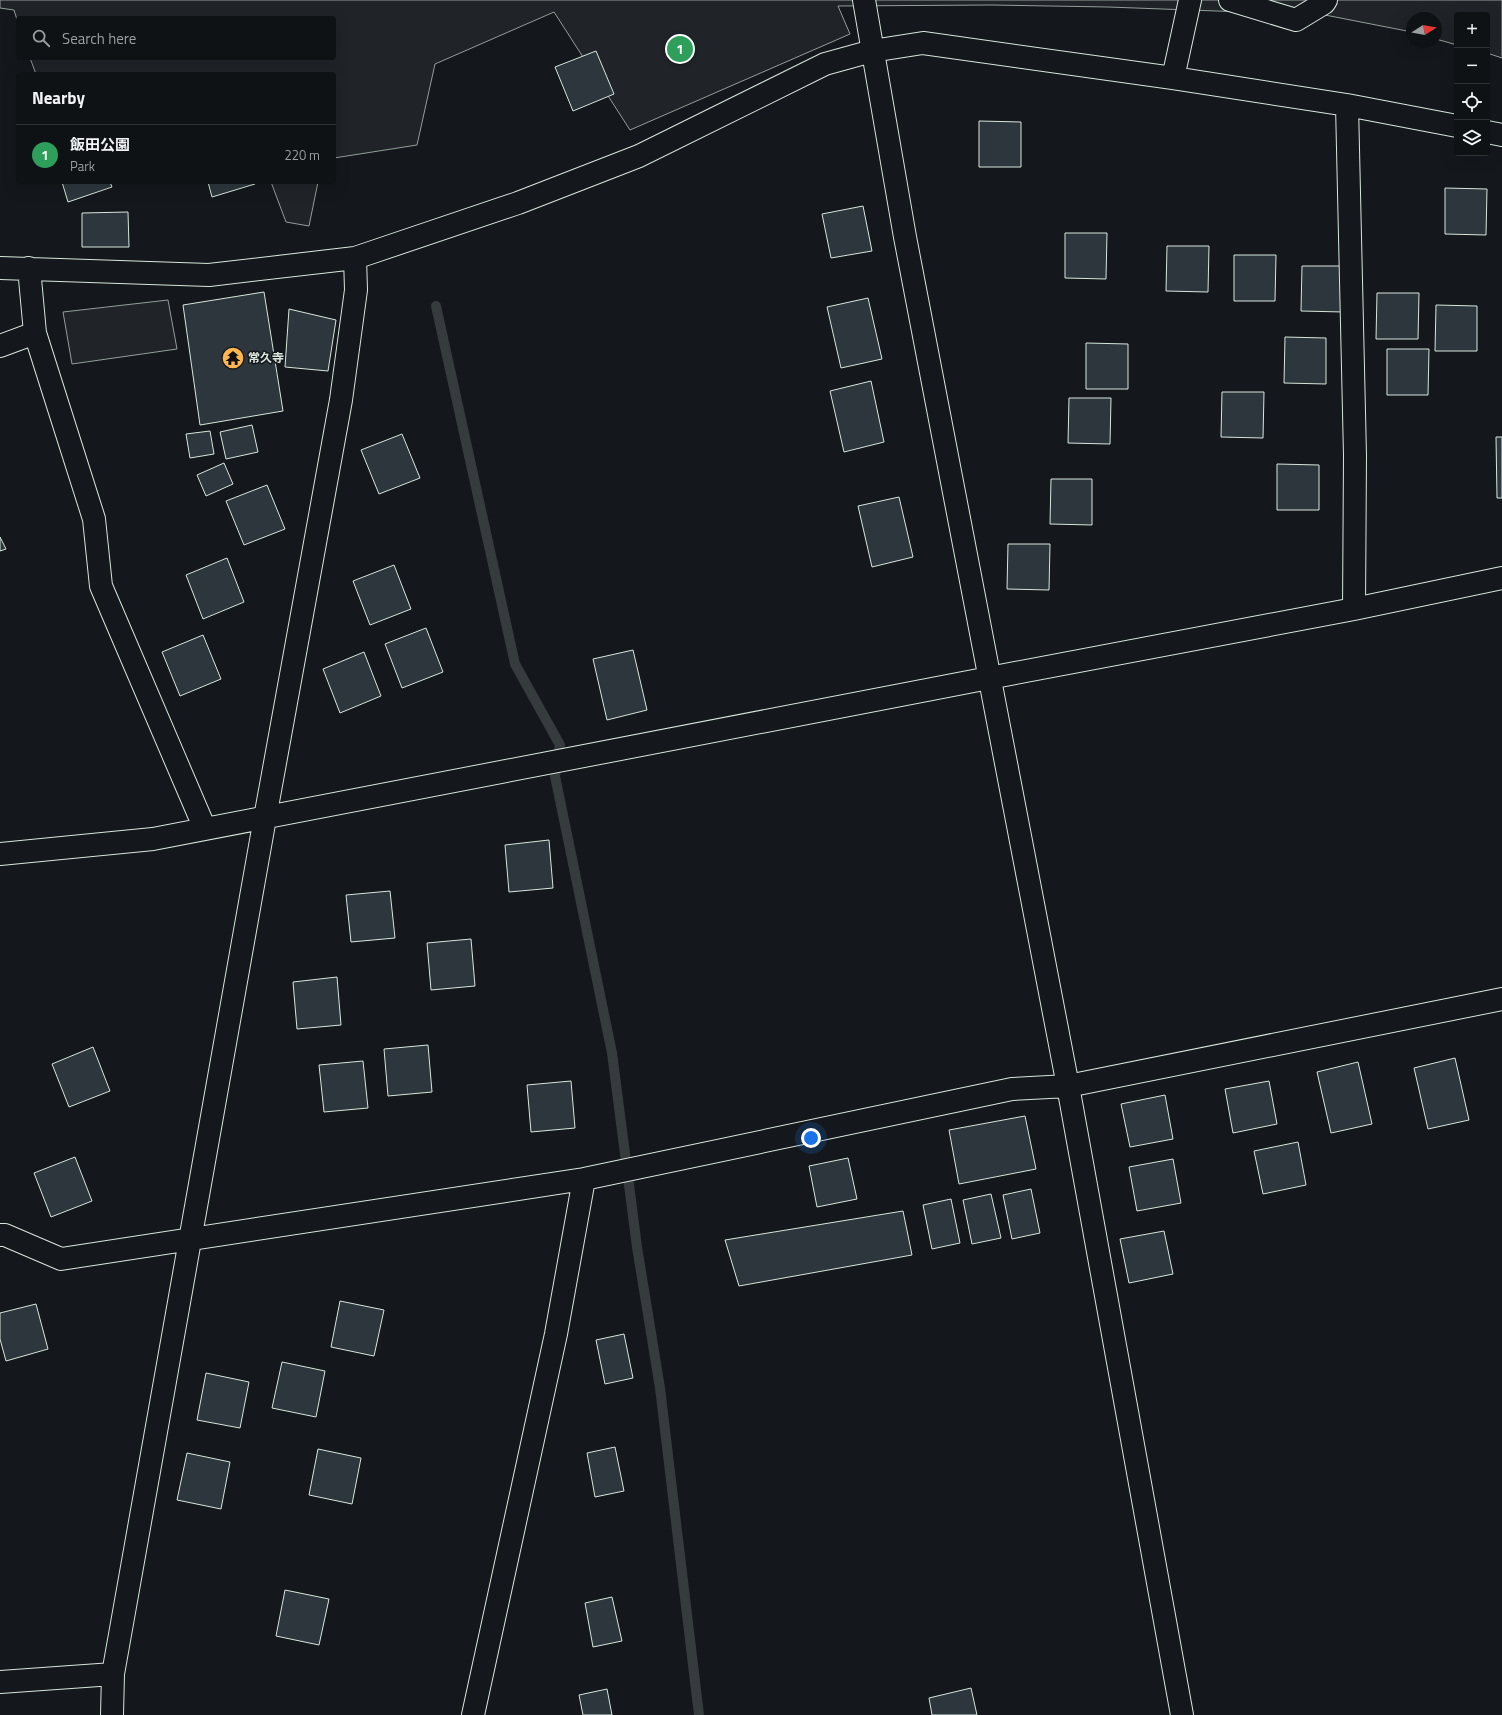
<!DOCTYPE html>
<html lang="en">
<head>
<meta charset="utf-8">
<style>
  :root { --surface:#0f1215; --page:#181b1e; --text:#f1f3f6; --muted:#9b9ea0; --line:#2f3234; --accent:#ffb74d }
  body { margin:0; font-family:"Titillium Web","Noto Sans JP",sans-serif; background:var(--page); color:var(--text) }
  .controls { position:absolute; right:12px; top:12px; display:grid; overflow:hidden; border-radius:4px; box-shadow:0 4px 16px #0002 }
  .controls button { width:36px; height:36px; display:grid; place-items:center; padding:0; border:0; border-bottom:1px solid var(--line); background:var(--surface); color:var(--text); font:20px sans-serif }
  .compass { position:absolute; left:1406px; top:12px; width:36px; height:36px; border-radius:50%; background:var(--surface); box-shadow:0 4px 16px #0002; rotate:79deg }
  .you { position:absolute; left:811px; top:1138px; width:14px; height:14px; margin:-10px; border:3px solid #fff; border-radius:50%; background:#1a73e8; box-shadow:0 0 0 6px #1a73e833 }
  .badge { display:grid; place-items:center; width:26px; height:26px; border-radius:50%; background:var(--accent); color:#fff; font-size:13px; font-weight:700 }
  .pin { position:absolute; translate:-50% -50%; border:2px solid #fff; box-shadow:0 1px 4px #0006 }
  .list { margin:0; padding:0; list-style:none }
  h2 { display:flex; justify-content:space-between; align-items:center; height:52px; margin:0; padding:0 16px; font-size:17px }
  h2 small { font-size:13px; font-weight:400; color:var(--muted) }
  .list li { display:grid; grid-template-columns:26px 1fr auto; gap:12px; align-items:center; box-sizing:border-box; height:60px; padding:0 16px; border-top:1px solid var(--line) }
  .list b { display:block; font-size:15px; white-space:nowrap }
  .list p { margin:0; font-size:13px; white-space:nowrap; color:var(--muted) }
  .list em { font-size:13px; font-style:normal; color:var(--muted) }
  .icon { flex:none; width:22px; height:22px; fill:none; stroke:currentColor; stroke-width:2; stroke-linecap:round; stroke-linejoin:round }
  .map { position:relative; flex:none; width:1502px; height:1715px; overflow:hidden }
  .search { position:absolute; background:var(--surface); box-shadow:0 4px 16px #0002; left:16px; top:16px; width:320px; height:44px; display:flex; align-items:center; gap:10px; box-sizing:border-box; padding:0 14px; border-radius:4px; color:var(--muted); font-size:15px }
  .panel { position:absolute; background:var(--surface); box-shadow:0 4px 16px #0002; left:16px; top:72px; width:320px; height:112px; border-radius:4px }
  .map>svg:first-child { display:block }
  .green { fill:#202428; stroke:#939e99 }
  .lines { fill:none; stroke-linecap:round; stroke-linejoin:round }
  .stream { stroke:#363b3e; stroke-width:10 }
  .building { fill:#2c363c; stroke:#d8e6dc }
  .minor-casing { stroke:#d8e6dc; stroke-width:24 }
  .minor { stroke:#14181c; stroke-width:22 }
  .labels { text-anchor:middle; stroke-width:3; stroke-linejoin:round; paint-order:stroke }
  .poi-label { font-size:12px; font-weight:bold; fill:#d8e6dc; stroke:#14181c; text-anchor:start }
</style>
</head>
<body>
<div class="map">
<svg width="1502" height="1715" viewBox="0 0 1502 1715">
  <rect width="100%" height="100%" fill="#14181c"/>
  <path class="green" d="M 0,0 L 1502,0 L 1502,58 L 1487,53 L 1487,15 L 1457,15 L 1457,45 L 1436,39 L 1436,18 L 1412,18 L 1412,32 L 1325,15 L 1108,7 L 991,5 L 838,6 L 850,34 L 630,130 L 554,12 L 435,64 L 417,145 L 334,158 L 334,74 L 36,74 L 30,58 L 334,58 L 334,18 L 18,18 L 18,23 L 14,10 L 0,8 Z
    M 271,182 L 318,182 L 309,226 L 286,222 Z
    M 168,300 L 177,349 L 72,364 L 63,312 Z"/>
  <g class="lines">
    <path class="stream" d="M 436,306 L 515,664 L 560,745 L 555,776 L 612,1053 L 637,1247 L 660,1388 L 699,1715"/>
  </g>
  <path class="building" d="M 596,51 L 614,94 L 573,111 L 555,67 Z
    M 979,121 L 1021,122 L 1021,167 L 979,167 Z
    M 62,182 L 110,182 L 112,187 L 68,202 Z
    M 208,182 L 255,182 L 255,184 L 212,197 Z
    M 1445,188 L 1487,189 L 1486,235 L 1445,234 Z
    M 863,206 L 872,251 L 831,258 L 822,214 Z
    M 128,212 L 129,247 L 82,247 L 82,213 Z
    M 1065,233 L 1107,233 L 1106,279 L 1065,278 Z
    M 1167,246 L 1209,246 L 1208,292 L 1166,291 Z
    M 1234,255 L 1276,255 L 1275,301 L 1234,301 Z
    M 1302,266 L 1343,266 L 1343,312 L 1301,311 Z
    M 264,292 L 283,411 L 200,425 L 183,305 Z
    M 1377,293 L 1419,293 L 1418,339 L 1376,339 Z
    M 868,298 L 882,359 L 841,368 L 827,307 Z
    M 1436,305 L 1477,306 L 1477,351 L 1435,351 Z
    M 289,309 L 336,320 L 328,371 L 285,367 Z
    M 1285,337 L 1326,338 L 1326,384 L 1284,383 Z
    M 1086,343 L 1128,344 L 1128,389 L 1086,389 Z
    M 1387,349 L 1429,349 L 1428,395 L 1387,395 Z
    M 871,381 L 884,442 L 844,452 L 830,391 Z
    M 1222,392 L 1264,392 L 1263,438 L 1221,437 Z
    M 1069,398 L 1111,398 L 1110,444 L 1068,443 Z
    M 252,425 L 258,452 L 226,459 L 220,432 Z
    M 210,431 L 214,454 L 190,458 L 186,434 Z
    M 402,434 L 420,478 L 379,494 L 361,450 Z
    M 1496,437 L 1502,437 L 1502,498 L 1497,498 Z
    M 224,463 L 233,484 L 206,496 L 197,475 Z
    M 1277,464 L 1319,465 L 1319,510 L 1277,510 Z
    M 1051,479 L 1092,479 L 1092,525 L 1050,524 Z
    M 267,485 L 285,529 L 244,545 L 226,501 Z
    M 899,497 L 913,557 L 872,567 L 858,506 Z
    M 0,537 L 6,549 L 0,551 Z
    M 1008,544 L 1050,544 L 1049,590 L 1007,589 Z
    M 227,558 L 244,602 L 203,619 L 186,575 Z
    M 394,565 L 411,609 L 370,625 L 353,581 Z
    M 426,628 L 443,672 L 402,688 L 385,644 Z
    M 203,635 L 221,679 L 180,696 L 162,652 Z
    M 633,650 L 647,710 L 607,720 L 593,659 Z
    M 364,652 L 381,696 L 340,713 L 323,669 Z
    M 549,840 L 553,888 L 509,892 L 505,845 Z
    M 390,891 L 395,938 L 351,942 L 346,895 Z
    M 471,939 L 475,986 L 431,990 L 427,943 Z
    M 337,977 L 341,1025 L 297,1029 L 293,982 Z
    M 428,1045 L 432,1092 L 388,1096 L 384,1049 Z
    M 93,1047 L 110,1091 L 69,1107 L 52,1064 Z
    M 1455,1058 L 1469,1120 L 1428,1129 L 1414,1068 Z
    M 363,1061 L 368,1108 L 324,1112 L 319,1065 Z
    M 1358,1062 L 1372,1124 L 1331,1133 L 1317,1072 Z
    M 571,1081 L 575,1128 L 531,1132 L 527,1085 Z
    M 1269,1081 L 1277,1124 L 1233,1133 L 1225,1089 Z
    M 1165,1095 L 1173,1139 L 1130,1147 L 1121,1104 Z
    M 1025,1116 L 1036,1169 L 959,1184 L 949,1130 Z
    M 1298,1142 L 1306,1185 L 1263,1194 L 1254,1151 Z
    M 75,1157 L 92,1201 L 51,1217 L 34,1173 Z
    M 848,1158 L 857,1199 L 817,1207 L 809,1166 Z
    M 1173,1159 L 1181,1203 L 1137,1211 L 1129,1167 Z
    M 1031,1189 L 1040,1233 L 1012,1239 L 1003,1195 Z
    M 991,1194 L 1001,1238 L 972,1244 L 963,1200 Z
    M 951,1199 L 960,1243 L 932,1249 L 923,1205 Z
    M 903,1211 L 912,1255 L 739,1286 L 725,1240 Z
    M 1164,1231 L 1173,1274 L 1129,1283 L 1120,1239 Z
    M 340,1301 L 384,1310 L 374,1356 L 331,1347 Z
    M 36,1304 L 48,1349 L 6,1361 L 0,1339 L 0,1313 Z
    M 624,1334 L 633,1378 L 605,1384 L 596,1340 Z
    M 282,1362 L 325,1371 L 316,1417 L 272,1408 Z
    M 206,1373 L 249,1382 L 240,1428 L 197,1420 Z
    M 615,1447 L 624,1491 L 595,1497 L 587,1453 Z
    M 318,1449 L 361,1458 L 352,1504 L 309,1495 Z
    M 187,1453 L 230,1462 L 221,1509 L 177,1500 Z
    M 285,1590 L 329,1599 L 319,1645 L 276,1636 Z
    M 612,1597 L 622,1641 L 593,1647 L 585,1603 Z
    M 971,1688 L 977,1715 L 932,1715 L 929,1698 Z
    M 607,1689 L 612,1715 L 583,1715 L 579,1695 Z"/>
  <g class="lines">
    <g class="minor-casing">
      <path id="minor" d="M 864,0 L 905,237 L 1068,1086 L 1182,1715
        M 1230,0 L 1296,20 L 1324,3 L 1326,0
        M 1173,78 L 1190,0
        M 1347,105 L 1355,456 L 1354,609
        M 1487,132 L 1502,135
        M 0,268 L 209,275 L 355,258 L 518,203 L 639,156 L 825,64 L 872,51 L 923,43 L 1173,78 L 1347,105 L 1457,126
        M 29,268 L 35,333 L 94,519 L 101,586 L 205,829
        M 0,346 L 35,333
        M 0,854 L 153,839 L 989,678 L 1354,609 L 1502,578
        M 0,1235 L 5,1235 L 61,1259 L 584,1179 L 1012,1089 L 1068,1086 L 1502,999
        M 0,1682 L 113,1674
        M 112,1715 L 113,1674 L 265,818 L 341,400 L 356,290 L 355,258
        M 473,1715 L 556,1334 L 584,1179"/>
    </g>
    <use href="#minor" class="minor"/>
  </g>
  <defs>
    <g id="temple-disc" transform="scale(1.15)"><circle r="9.5" fill="#ffb74d" stroke="#14181c"/><path d="M0-6L5-2H3V0L6.5 2.5H4V6H1.5V3h-3V6H-4V2.5H-6.5L-3 0V-2H-5Z" fill="#111"/></g>
  </defs>
  <g fill-rule="evenodd">
    <use href="#temple-disc" x="233" y="358"/>
  </g>
  <g class="labels">
    <g class="poi-label">
      <text x="248" y="362">常久寺</text>
    </g>
  </g>
</svg>
<div class="controls">
<button>+</button>
<button>−</button>
<button><svg class="icon" aria-label="locate" viewBox="0 0 24 24"><circle cx="12" cy="12" r="6"/><path d="M12 2v4M12 18v4M2 12h4M18 12h4"/></svg></button>
<button><svg class="icon" aria-label="layers" viewBox="0 0 24 24"><path d="M12 4l9 5-9 5-9-5zM3 14l9 5 9-5"/></svg></button>
</div>
<svg class="compass" viewBox="-18 -18 36 36"><path d="M0-13l5 13h-10z" fill="#e53935"/><path d="M0 13l5-13h-10z" fill="#9b9ea0"/></svg>
<div class="you"></div>
<div class="pin badge" style="left:680px;top:49px;background:#2e9e5b">1</div>
<div class="search"><svg class="icon" aria-label="search" viewBox="0 0 24 24"><circle cx="10" cy="10" r="6"/><path d="M15 15l6 6"/></svg>Search here</div>
<section class="panel">
<h2>Nearby<small></small></h2>
<ul class="list">
<li><span class="badge" style="background:#2e9e5b">1</span><div><b>飯田公園</b><p>Park</p></div><em>220 m</em></li>
</ul>
</section>
</div>
</body>
</html>
